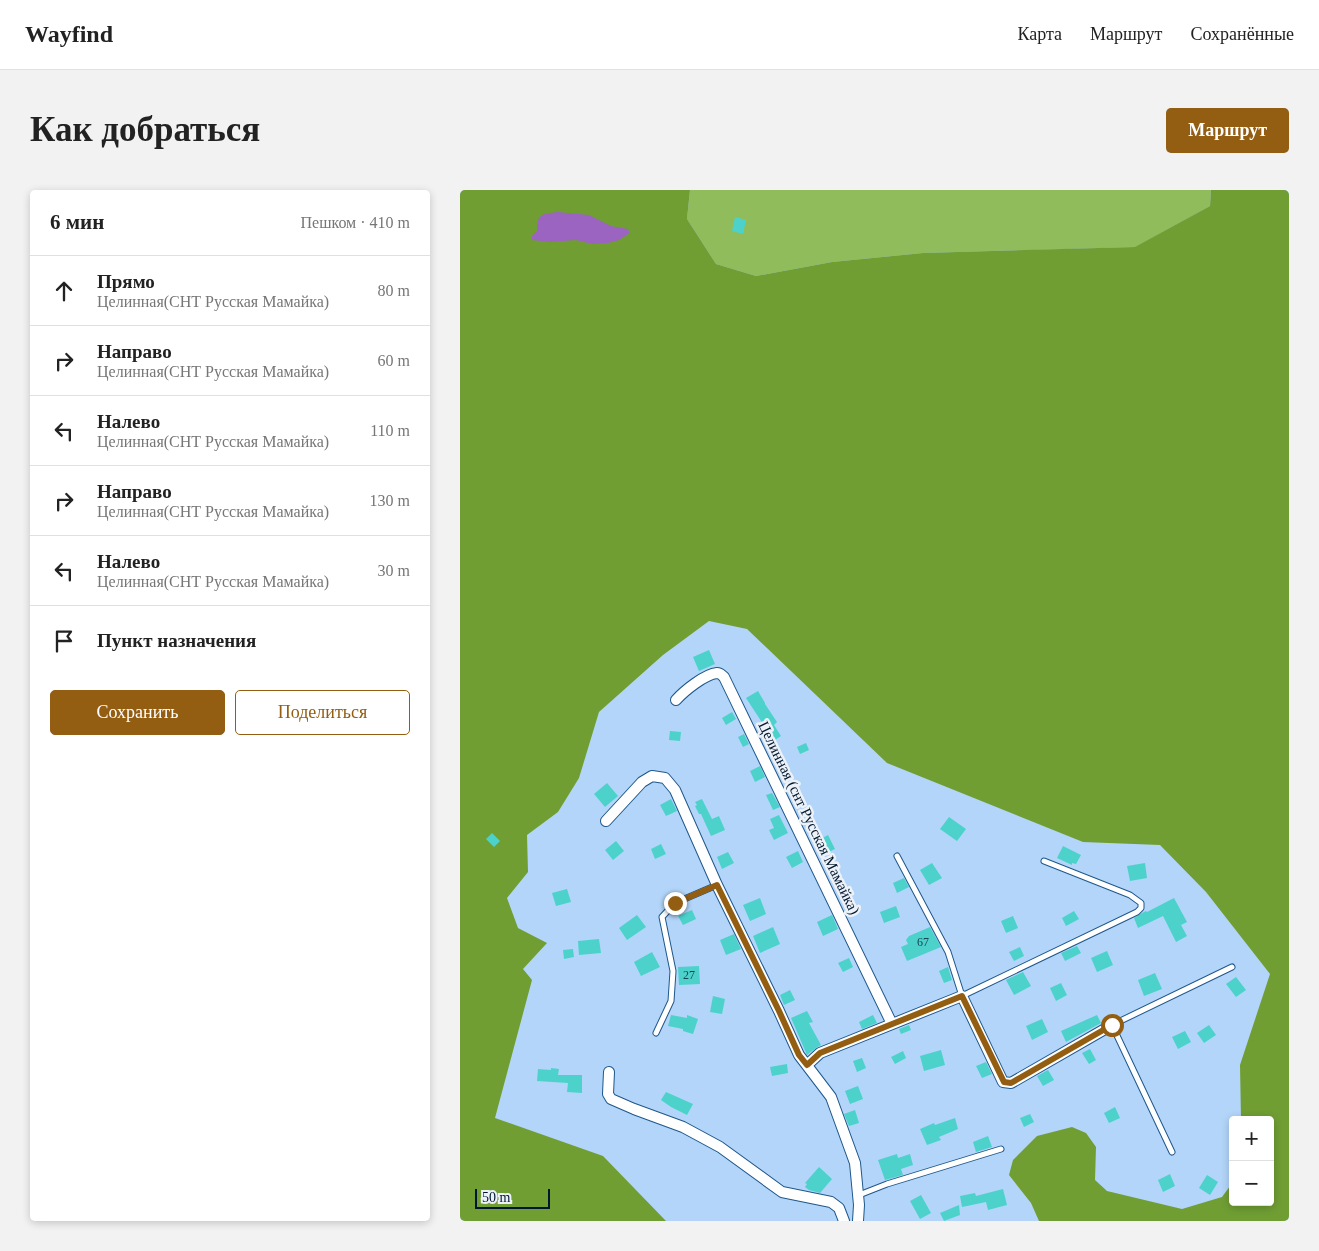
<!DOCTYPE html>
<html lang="ru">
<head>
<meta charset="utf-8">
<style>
  :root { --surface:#fff; --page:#f2f2f2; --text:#222; --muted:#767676; --line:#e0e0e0; --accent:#935e12 }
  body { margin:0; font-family:"Times New Roman",serif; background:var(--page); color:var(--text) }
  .controls { position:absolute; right:15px; bottom:15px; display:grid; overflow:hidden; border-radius:5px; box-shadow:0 2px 8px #0003 }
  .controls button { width:45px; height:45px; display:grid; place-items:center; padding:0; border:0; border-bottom:1px solid var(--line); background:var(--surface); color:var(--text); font:25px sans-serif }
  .scale { position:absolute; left:15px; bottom:12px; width:75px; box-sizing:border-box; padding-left:5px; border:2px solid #02172d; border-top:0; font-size:14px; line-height:18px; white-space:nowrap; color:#02172d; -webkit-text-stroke:4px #ecf2f8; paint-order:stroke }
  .stop { position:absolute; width:15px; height:15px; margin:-11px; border:4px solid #935e12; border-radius:50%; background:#fff }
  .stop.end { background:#935e12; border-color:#fff; box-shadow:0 1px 5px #0008 }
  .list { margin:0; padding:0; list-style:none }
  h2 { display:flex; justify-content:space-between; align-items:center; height:65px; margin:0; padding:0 20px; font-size:21px }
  h2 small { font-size:16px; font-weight:400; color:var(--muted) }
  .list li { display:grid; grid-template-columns:32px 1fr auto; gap:15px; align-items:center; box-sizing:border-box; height:70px; padding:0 20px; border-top:1px solid var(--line) }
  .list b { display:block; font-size:19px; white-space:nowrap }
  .list p { margin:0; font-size:16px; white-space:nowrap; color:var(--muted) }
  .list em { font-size:16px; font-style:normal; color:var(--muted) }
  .actions { display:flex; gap:10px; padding:15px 20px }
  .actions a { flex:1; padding:11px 0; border:1px solid var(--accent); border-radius:5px; text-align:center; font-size:18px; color:var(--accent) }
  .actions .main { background:var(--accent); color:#fff }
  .icon { flex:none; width:28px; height:28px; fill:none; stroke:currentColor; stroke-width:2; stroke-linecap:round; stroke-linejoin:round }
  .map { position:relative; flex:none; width:829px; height:1031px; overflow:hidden; border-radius:5px }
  header { display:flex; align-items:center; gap:30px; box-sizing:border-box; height:70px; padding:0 25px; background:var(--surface); border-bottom:1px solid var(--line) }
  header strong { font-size:24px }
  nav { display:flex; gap:28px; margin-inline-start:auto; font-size:18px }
  .intro { display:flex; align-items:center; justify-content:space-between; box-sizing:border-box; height:120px; padding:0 30px }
  h1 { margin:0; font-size:35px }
  .button { padding:12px 22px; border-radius:5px; background:var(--accent); color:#fff; font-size:18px; font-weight:700 }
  main { display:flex; gap:30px; padding:0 30px }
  aside { flex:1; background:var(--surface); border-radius:5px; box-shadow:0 2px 8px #0003 }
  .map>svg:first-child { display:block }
  .green { fill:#90bc5c }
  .forest { fill:#709e33 }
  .water { fill:#9a64c0 }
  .building { fill:#4cd2cb }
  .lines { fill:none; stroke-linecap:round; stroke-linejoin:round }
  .lane-casing { stroke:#1e578b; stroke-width:7 }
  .street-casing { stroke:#1e578b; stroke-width:12 }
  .lane { stroke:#fff; stroke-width:5 }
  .street { stroke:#fff; stroke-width:10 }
  .route { stroke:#935e12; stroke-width:6 }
  .labels { text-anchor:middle; stroke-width:5; stroke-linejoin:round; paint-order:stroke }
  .number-label { font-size:12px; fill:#144654 }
  .street-label { font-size:15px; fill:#02172d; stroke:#ecf2f8 }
</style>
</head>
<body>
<header>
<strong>Wayfind</strong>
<nav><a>Карта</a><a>Маршрут</a><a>Сохранённые</a></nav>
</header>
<div class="intro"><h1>Как добраться</h1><a class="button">Маршрут</a></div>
<main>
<aside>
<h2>6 мин<small>Пешком · 410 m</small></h2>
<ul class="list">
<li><svg class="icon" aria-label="ahead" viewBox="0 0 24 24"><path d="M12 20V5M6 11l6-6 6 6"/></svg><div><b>Прямо</b><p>Целинная(СНТ Русская Мамайка)</p></div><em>80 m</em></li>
<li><svg class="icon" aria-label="right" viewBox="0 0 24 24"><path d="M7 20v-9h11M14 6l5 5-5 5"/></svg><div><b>Направо</b><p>Целинная(СНТ Русская Мамайка)</p></div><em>60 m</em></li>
<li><svg class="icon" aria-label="left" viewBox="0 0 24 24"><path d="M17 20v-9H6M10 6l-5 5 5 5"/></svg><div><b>Налево</b><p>Целинная(СНТ Русская Мамайка)</p></div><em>110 m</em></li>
<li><svg class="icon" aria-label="right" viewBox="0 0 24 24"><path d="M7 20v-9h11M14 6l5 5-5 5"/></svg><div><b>Направо</b><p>Целинная(СНТ Русская Мамайка)</p></div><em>130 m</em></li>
<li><svg class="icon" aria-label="left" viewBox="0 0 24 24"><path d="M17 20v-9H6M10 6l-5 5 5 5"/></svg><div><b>Налево</b><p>Целинная(СНТ Русская Мамайка)</p></div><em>30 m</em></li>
<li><svg class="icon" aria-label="arrive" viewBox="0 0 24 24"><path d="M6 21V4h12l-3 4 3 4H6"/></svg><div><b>Пункт назначения</b></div></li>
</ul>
<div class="actions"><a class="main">Сохранить</a><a>Поделиться</a></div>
</aside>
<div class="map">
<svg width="829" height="1031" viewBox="0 0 829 1031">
  <rect width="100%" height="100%" fill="#b2d5f9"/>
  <path class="green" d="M 230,0 L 751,0 L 750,16 L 676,57 L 463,63 L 372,72 L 296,86 L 256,74 L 227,29 Z"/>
  <path class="forest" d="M 0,0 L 230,0 L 227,29 L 256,74 L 296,86 L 372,72 L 463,63 L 675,57 L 750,16 L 751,0 L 829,0 L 829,1031 L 579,1031 L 571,1013 L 549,985 L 553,970 L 577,946 L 612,937 L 626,943 L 636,957 L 635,990 L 647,1001 L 722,1019 L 762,1007 L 773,992 L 773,1012 L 810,1012 L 810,930 L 781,930 L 780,875 L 810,784 L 746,702 L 700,655 L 623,652 L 427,573 L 287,439 L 249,431 L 203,465 L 139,522 L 119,588 L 98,622 L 67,645 L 68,682 L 47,708 L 58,738 L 87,753 L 63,779 L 72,790 L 35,928 L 143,966 L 206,1031 L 0,1031 Z"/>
  <path class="water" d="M 98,22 L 129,25 L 151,36 L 168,39 L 170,43 L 159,50 L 148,53 L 132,54 L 116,50 L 90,52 L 72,50 L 72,46 L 77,41 C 77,23 82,24 98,22 Z"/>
  <path class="building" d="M 275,27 L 286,30 L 283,44 L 272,41 Z
    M 249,460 L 255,474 L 239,481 L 233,467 Z
    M 298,501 L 305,513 L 305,514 L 317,532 L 314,535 L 321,546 L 309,554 L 303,547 L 309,543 L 286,508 Z
    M 272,522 L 276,529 L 266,535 L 262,528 Z
    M 210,541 L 221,542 L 220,551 L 209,550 Z
    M 284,544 L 289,554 L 283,557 L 278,547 Z
    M 346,553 L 349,560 L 340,564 L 337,557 Z
    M 300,576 L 305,587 L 295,592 L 290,581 Z
    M 147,593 L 158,606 L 145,617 L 134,604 Z
    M 312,603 L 320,617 L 313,620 L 306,605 Z
    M 211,609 L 217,621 L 206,626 L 200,615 Z
    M 242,609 L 252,629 L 259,626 L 265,640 L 251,646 L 241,624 L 239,624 L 235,616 L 237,615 L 235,612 Z
    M 319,625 L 328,643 L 314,650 L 309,640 L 314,638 L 310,629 Z
    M 489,627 L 506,639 L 497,651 L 480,639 Z
    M 32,643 L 40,651 L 34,657 L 26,649 Z
    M 368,645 L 375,659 L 364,664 L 357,651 Z
    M 156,651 L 164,661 L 153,670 L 145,660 Z
    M 201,654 L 206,664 L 195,669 L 191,659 Z
    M 603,656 L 621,665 L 616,674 L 612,673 L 612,675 L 597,668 Z
    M 338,661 L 343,672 L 332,678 L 326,667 Z
    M 268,662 L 274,673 L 262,679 L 257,667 Z
    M 472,673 L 482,688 L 469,695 L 460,680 Z
    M 685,673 L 687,688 L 670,691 L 667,676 Z
    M 444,688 L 449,697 L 437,703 L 433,693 Z
    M 107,699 L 111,712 L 96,716 L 92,703 Z
    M 300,708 L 306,724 L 290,731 L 283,715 Z
    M 714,708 L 727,732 L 721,735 L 727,746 L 716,752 L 703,726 L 678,738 L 674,728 L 682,723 L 686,721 L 687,722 Z
    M 436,716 L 440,727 L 424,733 L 420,722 Z
    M 232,720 L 236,729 L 223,735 L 218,726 Z
    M 614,721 L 619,729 L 606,736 L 602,728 Z
    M 177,725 L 186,737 L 167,750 L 159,738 Z
    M 372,725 L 378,739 L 363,746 L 357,732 Z
    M 553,726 L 558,738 L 546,743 L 541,731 Z
    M 313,737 L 320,754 L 300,763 L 293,746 Z
    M 470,737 L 481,757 L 447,771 L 441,757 L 448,754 L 446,750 L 449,746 Z
    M 274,744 L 281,759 L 266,765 L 260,750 Z
    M 139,749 L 141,763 L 119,765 L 118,751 Z
    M 617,756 L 621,763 L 605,771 L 601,763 Z
    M 560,757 L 564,766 L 554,771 L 549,762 Z
    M 113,759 L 114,767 L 104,769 L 103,760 Z
    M 647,761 L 653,775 L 637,782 L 631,768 Z
    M 192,762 L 200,777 L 181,786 L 174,772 Z
    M 389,768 L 393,777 L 383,782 L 378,773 Z
    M 239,776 L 240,794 L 219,795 L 218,777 Z
    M 488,777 L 492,790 L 484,793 L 479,781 Z
    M 563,782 L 571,796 L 554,805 L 546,790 Z
    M 695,783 L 702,799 L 684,806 L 678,790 Z
    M 776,787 L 786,800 L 776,807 L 766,794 Z
    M 601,793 L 607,805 L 596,811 L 590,798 Z
    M 330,800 L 335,810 L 324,815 L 320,805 Z
    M 253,806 L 265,809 L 262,824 L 250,822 Z
    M 347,821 L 353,832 L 349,833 L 361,855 L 356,858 L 347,865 L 331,828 Z
    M 211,825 L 227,828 L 227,825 L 238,829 L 233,844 L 223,841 L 223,839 L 208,836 Z
    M 413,825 L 417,833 L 402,839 L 399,832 Z
    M 637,825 L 641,833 L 606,852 L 601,841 Z
    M 582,829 L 588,842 L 572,850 L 566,836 Z
    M 449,835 L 451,840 L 441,844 L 439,839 Z
    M 749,835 L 756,845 L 744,853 L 737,843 Z
    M 725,841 L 731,852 L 718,859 L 712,847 Z
    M 630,859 L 636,870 L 629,874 L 622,863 Z
    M 481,860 L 485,875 L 464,881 L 460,866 Z
    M 443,861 L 446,868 L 435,874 L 431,867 Z
    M 402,868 L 406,878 L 397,882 L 393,871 Z
    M 526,872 L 532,884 L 522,888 L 516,876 Z
    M 327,874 L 328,883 L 312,886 L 310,877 Z
    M 91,878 L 99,879 L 98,885 L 122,885 L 122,903 L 107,902 L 108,893 L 77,891 L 78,879 L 91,880 Z
    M 588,880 L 594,890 L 583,896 L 577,886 Z
    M 398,896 L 403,909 L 390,914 L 385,901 Z
    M 206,902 L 233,914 L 227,925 L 211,917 L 201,910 Z
    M 655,917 L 660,928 L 649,933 L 644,923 Z
    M 395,920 L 399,933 L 389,936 L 384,924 Z
    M 570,924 L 574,932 L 564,937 L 560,928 Z
    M 495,928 L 498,939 L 479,947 L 481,950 L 467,955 L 460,939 L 474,933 L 475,935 Z
    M 528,946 L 532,957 L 516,962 L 513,952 Z
    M 437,964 L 438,968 L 450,964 L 453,975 L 441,979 L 443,985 L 425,990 L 418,970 Z
    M 359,977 L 372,989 L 360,1003 L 349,1000 L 345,997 L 347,994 L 345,993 Z
    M 710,984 L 715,996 L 703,1002 L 698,990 Z
    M 747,985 L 758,992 L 750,1005 L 739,998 Z
    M 543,999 L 547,1015 L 528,1020 L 526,1012 L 502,1017 L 500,1006 L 515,1003 L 516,1006 Z
    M 461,1005 L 471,1023 L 460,1029 L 450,1011 Z
    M 499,1015 L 500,1025 L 484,1031 L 480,1023 Z"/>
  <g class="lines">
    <g class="lane-casing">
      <path id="lane" d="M 437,666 L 488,762 L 502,806 L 677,722 L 681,718 L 681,713 L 670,705 L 584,671
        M 196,843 L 211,811 L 213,781 L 202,727 L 215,713 L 257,695
        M 712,962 L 652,835 L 772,777
        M 399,1005 L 427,994 L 541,959"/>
    </g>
    <g class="street-casing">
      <path id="street" d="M 216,510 C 224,501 245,484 257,483 C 261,483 261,485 264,487 L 432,834
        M 146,631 L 182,592 L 192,586 L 205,588 L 215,600 L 257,695 L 319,821 L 339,865 L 371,907 L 395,973 L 399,1015 L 398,1031
        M 347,875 L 360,863 L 502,806 L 543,892 L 551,893 L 652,835
        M 149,882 L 148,904 L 151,909 L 174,919 L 223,937 L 260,957 L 322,1002 L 371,1012 L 379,1018 L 384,1031"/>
    </g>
    <use href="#lane" class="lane"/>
    <use href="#street" class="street"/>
  </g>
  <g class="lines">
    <path class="route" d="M 215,713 L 257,695 L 319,821 L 339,865 L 347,875 L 360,863 L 502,806 L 544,892 L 551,893 L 652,835"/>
  </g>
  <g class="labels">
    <g class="number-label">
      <text x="463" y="756">67</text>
      <text x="229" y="789">27</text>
    </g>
    <g class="street-label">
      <text transform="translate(349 628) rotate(64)" y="5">Целинная (снт Русская Мамайка)</text>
    </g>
  </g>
</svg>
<div class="controls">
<button>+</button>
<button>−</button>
</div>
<div class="scale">50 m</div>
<div class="stop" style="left:652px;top:835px"></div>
<div class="stop end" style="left:215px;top:713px"></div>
</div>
</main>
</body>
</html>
